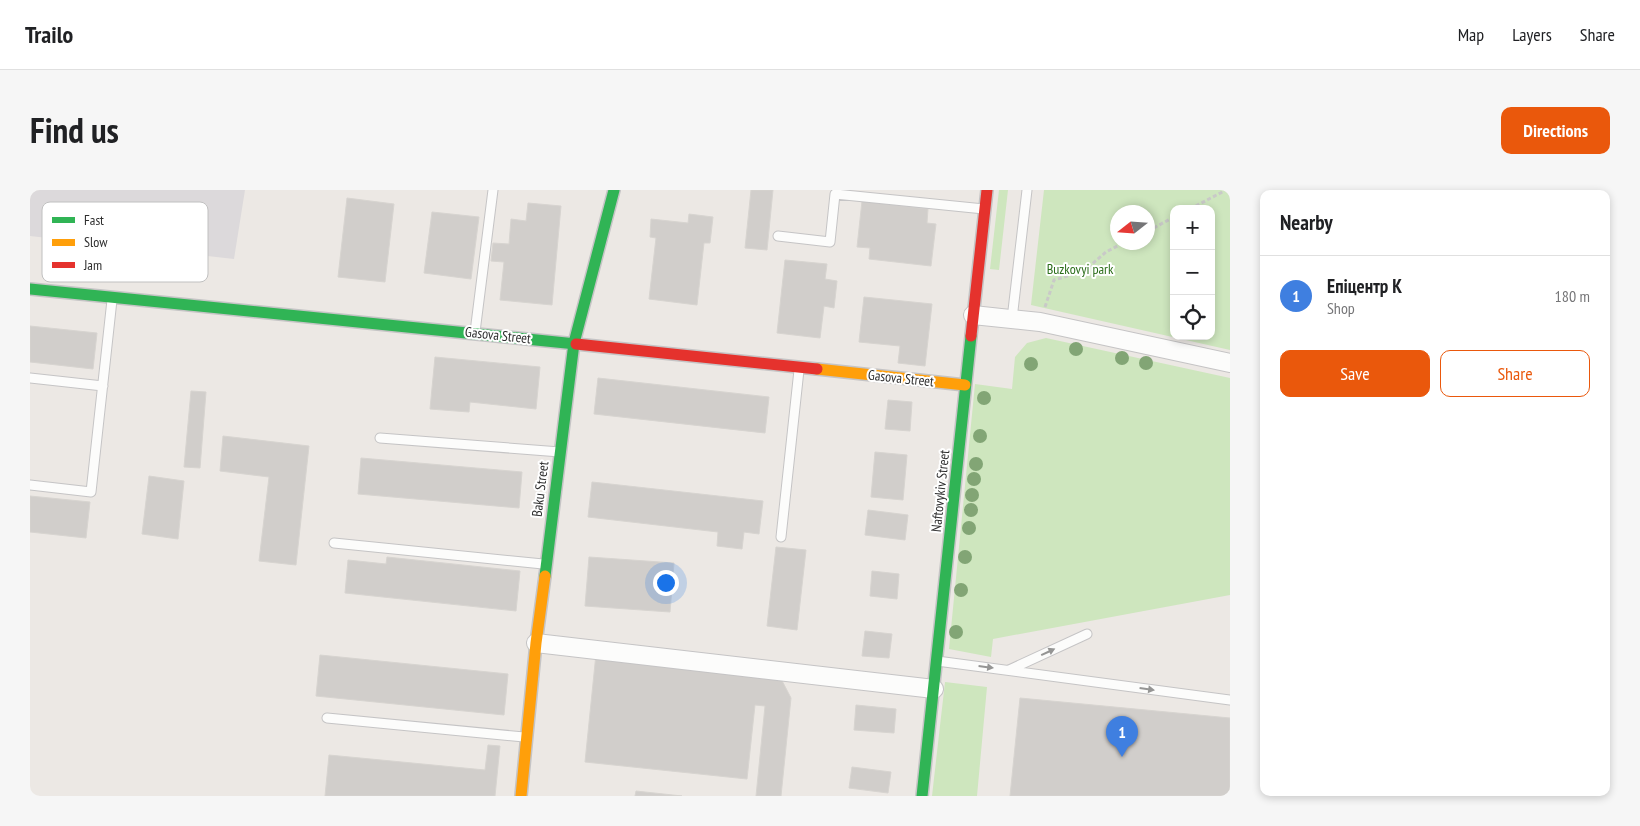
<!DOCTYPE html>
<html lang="en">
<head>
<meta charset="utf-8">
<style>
  :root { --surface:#fff; --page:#f6f6f6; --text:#202124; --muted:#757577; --line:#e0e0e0; --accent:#ea580c }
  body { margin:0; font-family:"PT Sans Narrow",sans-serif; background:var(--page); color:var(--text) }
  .controls { position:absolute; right:15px; top:15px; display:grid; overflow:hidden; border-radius:10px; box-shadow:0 2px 8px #0003 }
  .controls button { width:45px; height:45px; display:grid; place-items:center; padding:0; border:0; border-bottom:1px solid var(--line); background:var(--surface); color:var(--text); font:25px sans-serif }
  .compass { position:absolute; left:1080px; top:15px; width:45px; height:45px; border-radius:50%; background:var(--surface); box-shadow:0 2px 8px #0003; rotate:253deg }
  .you { position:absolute; left:635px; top:392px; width:18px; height:18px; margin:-12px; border:4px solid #fff; border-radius:50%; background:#1a73e8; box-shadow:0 0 0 8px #1a73e833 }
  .badge { display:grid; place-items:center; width:32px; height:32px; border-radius:50%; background:var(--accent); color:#fff; font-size:16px; font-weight:700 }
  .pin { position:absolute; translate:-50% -41px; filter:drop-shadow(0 1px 2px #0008) }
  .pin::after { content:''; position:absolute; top:26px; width:18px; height:15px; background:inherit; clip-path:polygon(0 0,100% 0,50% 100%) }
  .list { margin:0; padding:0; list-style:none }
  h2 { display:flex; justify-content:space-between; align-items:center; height:65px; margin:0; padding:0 20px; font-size:21px }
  h2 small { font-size:16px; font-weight:400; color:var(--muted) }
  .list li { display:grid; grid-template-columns:32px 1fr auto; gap:15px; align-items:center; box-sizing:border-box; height:80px; padding:0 20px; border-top:1px solid var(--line) }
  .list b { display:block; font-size:19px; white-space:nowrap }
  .list p { margin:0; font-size:16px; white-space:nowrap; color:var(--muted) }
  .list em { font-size:16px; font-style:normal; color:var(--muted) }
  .actions { display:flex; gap:10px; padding:15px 20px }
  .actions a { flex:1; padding:11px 0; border:1px solid var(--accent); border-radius:10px; text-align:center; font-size:18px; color:var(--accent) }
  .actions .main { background:var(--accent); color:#fff }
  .icon { flex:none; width:28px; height:28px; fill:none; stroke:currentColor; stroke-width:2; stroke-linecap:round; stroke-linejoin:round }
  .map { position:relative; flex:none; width:1200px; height:606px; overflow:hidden; border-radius:10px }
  header { display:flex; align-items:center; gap:30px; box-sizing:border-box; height:70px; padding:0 25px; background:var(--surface); border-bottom:1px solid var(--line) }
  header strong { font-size:24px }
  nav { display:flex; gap:28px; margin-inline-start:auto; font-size:18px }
  .intro { display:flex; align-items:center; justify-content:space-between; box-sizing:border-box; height:120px; padding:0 30px }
  h1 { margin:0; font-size:35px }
  .button { padding:12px 22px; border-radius:10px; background:var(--accent); color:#fff; font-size:18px; font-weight:700 }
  main { display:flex; gap:30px; padding:0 30px }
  aside { flex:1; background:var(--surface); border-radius:10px; box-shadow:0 2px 8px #0003 }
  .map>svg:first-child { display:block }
  .industrial { fill:#dcd9db }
  .green { fill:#cee6be; fill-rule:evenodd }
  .building { fill:#d1cecb; stroke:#d7d4d0 }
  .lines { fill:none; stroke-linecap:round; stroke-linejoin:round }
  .lane-casing { stroke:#c5c4c5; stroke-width:11 }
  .street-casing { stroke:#c5c4c5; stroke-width:20 }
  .fast-casing { stroke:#c5c4c5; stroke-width:14 }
  .slow-casing { stroke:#c5c4c5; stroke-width:14 }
  .jam-casing { stroke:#c5c4c5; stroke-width:14 }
  .path { stroke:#c9c9c8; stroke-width:3; stroke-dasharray:4 2.5; stroke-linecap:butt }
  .lane { stroke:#fcfcfb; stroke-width:9 }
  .street { stroke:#fcfcfb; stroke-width:18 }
  .fast { stroke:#30b455; stroke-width:11 }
  .slow { stroke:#ff9f0a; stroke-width:11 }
  .jam { stroke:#e5322d; stroke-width:11 }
  .tree { fill:#82a575 }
  .oneway { fill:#959594 }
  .labels { text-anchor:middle; stroke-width:4; stroke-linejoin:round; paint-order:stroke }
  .park-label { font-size:14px; fill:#2c6e1b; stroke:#fff }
  .street-label { font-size:14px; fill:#2e2e2e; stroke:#fff }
  .key { fill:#fff; stroke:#c0c0c0; stroke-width:1 }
  .key-label { font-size:14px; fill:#2e2e2e }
</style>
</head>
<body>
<header>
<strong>Trailo</strong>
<nav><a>Map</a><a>Layers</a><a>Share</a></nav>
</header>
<div class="intro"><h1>Find us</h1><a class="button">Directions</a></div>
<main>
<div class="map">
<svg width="1200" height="606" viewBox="0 0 1200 606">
  <rect width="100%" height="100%" fill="#ece8e4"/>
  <path class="industrial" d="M 0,0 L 215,0 L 204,69 L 0,46 Z"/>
  <path class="green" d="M 969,0 L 978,0 L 969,80 L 960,79 Z
    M 1014,0 L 1200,0 L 1200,160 L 1001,115 ZM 1144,19 L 1181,19 L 1181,146 L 1144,146 ZM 1118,22 L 1118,52 L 1088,52 L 1088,22 Z
    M 1016,148 L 1200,188 L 1200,405 L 963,449 L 961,467 L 919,459 L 945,194 L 982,199 L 985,167 L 997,153 Z
    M 915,492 L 957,497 L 947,606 L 902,606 Z"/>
  <path class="building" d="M 721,0 L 743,0 L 737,60 L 715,58 Z
    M 317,8 L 364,14 L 355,92 L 308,87 Z
    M 832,11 L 898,19 L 897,33 L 906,34 L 901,76 L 839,69 L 840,58 L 827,57 Z
    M 498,13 L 531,16 L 522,115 L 470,110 L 474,72 L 461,71 L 463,53 L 479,54 L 481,29 L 496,31 Z
    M 402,22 L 449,27 L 441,89 L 394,83 Z
    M 659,24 L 683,27 L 680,53 L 674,53 L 667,115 L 619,109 L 626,48 L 620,47 L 621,29 L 658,33 Z
    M 755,70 L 797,74 L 795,89 L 807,91 L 804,118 L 794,116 L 790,148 L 747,143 Z
    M 834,107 L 902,114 L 895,176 L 868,173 L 870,156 L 829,152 Z
    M 0,136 L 67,143 L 63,179 L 0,172 Z
    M 405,167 L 510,177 L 506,219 L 440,212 L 439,222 L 400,219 Z
    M 568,188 L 739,207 L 735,243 L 564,224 Z
    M 161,201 L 176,202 L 170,278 L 154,277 Z
    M 858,210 L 882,212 L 880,241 L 855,239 Z
    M 193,246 L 279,256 L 266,375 L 229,371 L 239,287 L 190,281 Z
    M 845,262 L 877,265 L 873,310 L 841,307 Z
    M 331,268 L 492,282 L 489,318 L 328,304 Z
    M 119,286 L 154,291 L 148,349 L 112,344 Z
    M 562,292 L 733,311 L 729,344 L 714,342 L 712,359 L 687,356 L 688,342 L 558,327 Z
    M 0,306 L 60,312 L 56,348 L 0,342 Z
    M 838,320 L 878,325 L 875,350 L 835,345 Z
    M 746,357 L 776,360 L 767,440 L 737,436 Z
    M 357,367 L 490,381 L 486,421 L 315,403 L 318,370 L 356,374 Z
    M 559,367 L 644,373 L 640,422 L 555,416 Z
    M 842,381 L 869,384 L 867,409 L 840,406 Z
    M 835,441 L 862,444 L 859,468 L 832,466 Z
    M 566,464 L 748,483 L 761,508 L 751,606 L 726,606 L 735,516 L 725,515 L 717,589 L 555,572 Z
    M 290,465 L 478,484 L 474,525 L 286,506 Z
    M 990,508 L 1200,528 L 1200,606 L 980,606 Z
    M 826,515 L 866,519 L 864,543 L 824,540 Z
    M 458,555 L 470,556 L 465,606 L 295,606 L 299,565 L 455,580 Z
    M 822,577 L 861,582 L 858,603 L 819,598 Z
    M 606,601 L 652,606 L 605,606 Z"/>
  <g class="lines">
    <g class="lane-casing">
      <path id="lane" d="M 748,46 L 800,52 L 805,4 L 954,19
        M 982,129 L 997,0
        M 445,142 L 463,0
        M 0,188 L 73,196
        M 350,248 L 530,262
        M 0,295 L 61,302 L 82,110
        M 751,347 L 769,180
        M 304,353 L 513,374
        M 907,471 L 1200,510
        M 979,480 L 1057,444
        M 297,528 L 494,547"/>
    </g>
    <g class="street-casing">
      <path id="street" d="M 943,125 L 1010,132 L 1200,173
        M 506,453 L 904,499"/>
    </g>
    <g class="fast-casing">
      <path id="fast" d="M 0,99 L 546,154
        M 515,386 L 544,153 L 584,0
        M 892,606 L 941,146"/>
    </g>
    <g class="slow-casing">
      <path id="slow" d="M 787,179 L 935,195
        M 491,606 L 506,453 L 515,386"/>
    </g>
    <g class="jam-casing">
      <path id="jam" d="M 941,146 L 957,0
        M 546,154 L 787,179"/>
    </g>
    <path class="path" d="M 1160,19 L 1196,0
      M 1118,41 L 1144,27
      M 1015,117 L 1024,90 L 1054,81 L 1076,62 L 1095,52"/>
    <use href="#lane" class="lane"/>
    <use href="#street" class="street"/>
    <use href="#fast" class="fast"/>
    <use href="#slow" class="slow"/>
    <use href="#jam" class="jam"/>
  </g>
  <g class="tree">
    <circle cx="1046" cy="159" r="7"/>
    <circle cx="1092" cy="168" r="7"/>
    <circle cx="1116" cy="173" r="7"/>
    <circle cx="1001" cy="174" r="7"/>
    <circle cx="954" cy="208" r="7"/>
    <circle cx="950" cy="246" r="7"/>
    <circle cx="946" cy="274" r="7"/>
    <circle cx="944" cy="289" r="7"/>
    <circle cx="942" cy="305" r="7"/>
    <circle cx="941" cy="320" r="7"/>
    <circle cx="939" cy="338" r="7"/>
    <circle cx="935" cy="367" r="7"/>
    <circle cx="931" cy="400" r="7"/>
    <circle cx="926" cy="442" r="7"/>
  </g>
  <defs><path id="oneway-solid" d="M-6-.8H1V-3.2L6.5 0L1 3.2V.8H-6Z" transform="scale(1.25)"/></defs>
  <g class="oneway">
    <use href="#oneway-solid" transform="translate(1018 462) rotate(-25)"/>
    <use href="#oneway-solid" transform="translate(956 477) rotate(7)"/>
    <use href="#oneway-solid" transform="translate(1117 499) rotate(8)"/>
  </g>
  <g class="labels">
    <g class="park-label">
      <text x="1050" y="84">Buzkovyi park</text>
    </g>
    <g class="street-label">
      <text transform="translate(468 145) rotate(6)" y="5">Gasova Street</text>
      <text transform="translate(871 188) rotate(6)" y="5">Gasova Street</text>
      <text transform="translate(510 299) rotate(-83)" y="5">Baku Street</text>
      <text transform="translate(910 301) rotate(-84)" y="5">Naftovykiv Street</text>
    </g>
  </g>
  <rect x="12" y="12" width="166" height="80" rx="8" class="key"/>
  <rect x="22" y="27" width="23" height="6" fill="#30b455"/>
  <rect x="22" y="49" width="23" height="7" fill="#ff9f0a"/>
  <rect x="22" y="72" width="23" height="6" fill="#e5322d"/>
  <g class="key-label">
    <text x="54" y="35">Fast</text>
    <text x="54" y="57">Slow</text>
    <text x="54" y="80">Jam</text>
  </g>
</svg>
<div class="controls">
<button>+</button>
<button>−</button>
<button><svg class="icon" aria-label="locate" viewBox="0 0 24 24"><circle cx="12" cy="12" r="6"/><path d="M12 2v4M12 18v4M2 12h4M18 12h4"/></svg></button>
</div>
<svg class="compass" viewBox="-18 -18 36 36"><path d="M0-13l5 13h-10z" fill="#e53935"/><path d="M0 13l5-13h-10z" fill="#757577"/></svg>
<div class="you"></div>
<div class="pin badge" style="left:1092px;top:567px;background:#3f7fe0">1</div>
</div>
<aside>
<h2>Nearby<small></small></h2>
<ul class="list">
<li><span class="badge" style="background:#3f7fe0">1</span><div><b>Епіцентр К</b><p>Shop</p></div><em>180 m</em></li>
</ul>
<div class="actions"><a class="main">Save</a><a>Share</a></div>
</aside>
</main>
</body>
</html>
